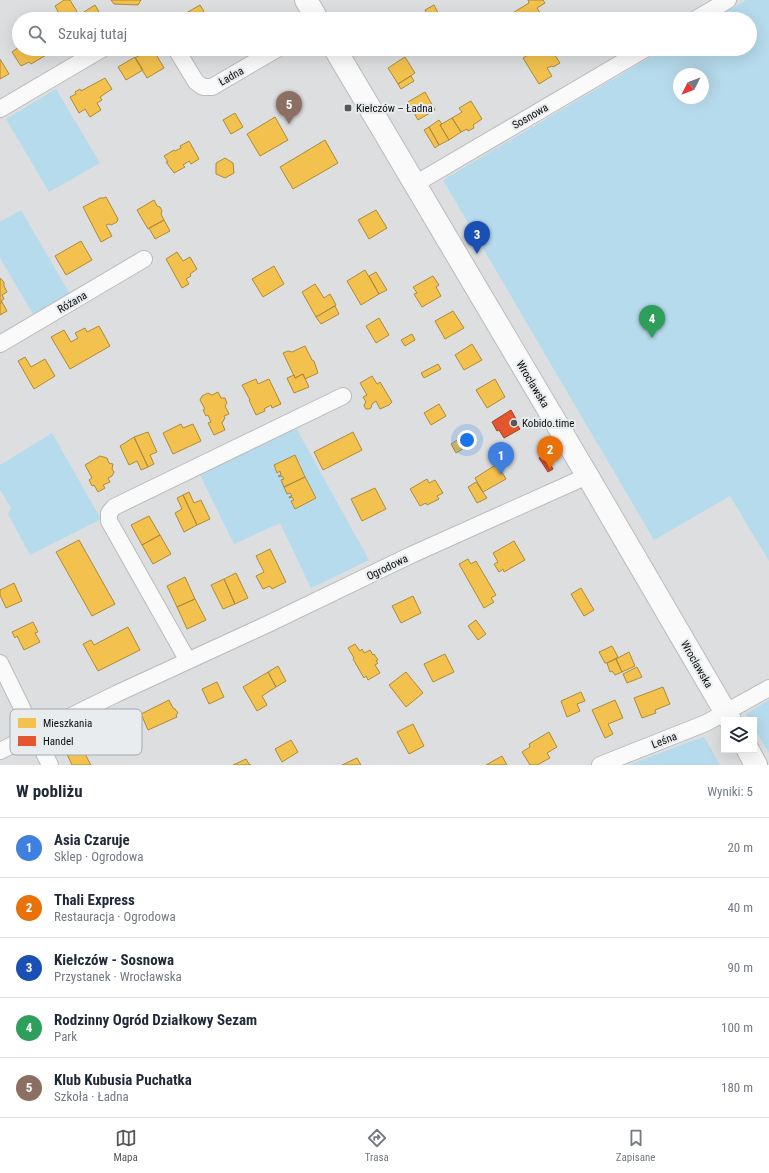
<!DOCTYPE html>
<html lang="pl">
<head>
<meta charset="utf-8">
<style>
  :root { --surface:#fff; --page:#f2f2f3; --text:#1f2937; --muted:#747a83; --line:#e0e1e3; --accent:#555758 }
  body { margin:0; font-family:"Roboto Condensed",sans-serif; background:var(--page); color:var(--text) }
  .controls { position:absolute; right:12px; bottom:12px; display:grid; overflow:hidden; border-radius:0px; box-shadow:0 4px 16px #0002 }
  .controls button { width:36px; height:36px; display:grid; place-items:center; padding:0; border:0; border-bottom:1px solid var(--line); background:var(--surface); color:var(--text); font:20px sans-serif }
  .compass { position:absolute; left:673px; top:68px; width:36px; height:36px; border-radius:50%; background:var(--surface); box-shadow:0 4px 16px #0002; rotate:228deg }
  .you { position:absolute; left:467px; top:440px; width:14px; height:14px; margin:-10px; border:3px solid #fff; border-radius:50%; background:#1a73e8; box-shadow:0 0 0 6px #1a73e833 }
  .badge { display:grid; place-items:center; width:26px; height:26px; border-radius:50%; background:var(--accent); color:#fff; font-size:13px; font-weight:700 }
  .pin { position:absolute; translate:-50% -33px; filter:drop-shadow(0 1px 2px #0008) }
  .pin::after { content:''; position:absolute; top:21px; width:14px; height:12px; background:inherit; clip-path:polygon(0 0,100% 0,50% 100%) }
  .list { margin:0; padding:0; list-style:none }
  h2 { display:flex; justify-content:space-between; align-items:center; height:52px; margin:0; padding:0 16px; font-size:17px }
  h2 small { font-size:13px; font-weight:400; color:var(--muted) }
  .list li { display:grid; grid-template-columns:26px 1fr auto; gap:12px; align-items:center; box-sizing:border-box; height:60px; padding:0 16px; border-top:1px solid var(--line) }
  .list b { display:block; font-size:15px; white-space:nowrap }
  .list p { margin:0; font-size:13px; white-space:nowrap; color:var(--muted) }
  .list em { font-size:13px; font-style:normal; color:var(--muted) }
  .icon { flex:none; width:22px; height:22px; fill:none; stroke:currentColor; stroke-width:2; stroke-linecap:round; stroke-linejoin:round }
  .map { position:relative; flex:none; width:769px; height:765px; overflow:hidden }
  .search { position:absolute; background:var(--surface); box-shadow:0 4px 16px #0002; left:12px; right:12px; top:12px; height:44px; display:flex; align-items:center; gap:10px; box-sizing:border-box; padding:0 14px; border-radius:22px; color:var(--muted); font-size:15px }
  .sheet { height:352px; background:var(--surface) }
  nav { display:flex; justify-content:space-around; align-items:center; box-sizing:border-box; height:56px; border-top:1px solid var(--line); background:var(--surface); font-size:11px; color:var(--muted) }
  nav a { display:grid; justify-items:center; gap:2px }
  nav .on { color:var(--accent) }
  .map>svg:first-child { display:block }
  .green { fill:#b6dbec; fill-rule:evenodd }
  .homes { fill:#f2c14e; stroke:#ad8b3b }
  .shops { fill:#e4572e; stroke:#a44124 }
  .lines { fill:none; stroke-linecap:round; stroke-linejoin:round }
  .street-casing { stroke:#babbbc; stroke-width:18 }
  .secondary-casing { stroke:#babbbc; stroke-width:24 }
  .street { stroke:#fafafa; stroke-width:16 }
  .secondary { stroke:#fafafa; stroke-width:22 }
  .poi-dot { fill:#555758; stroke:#e8ecee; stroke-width:1.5 }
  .labels { text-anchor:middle; stroke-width:4; stroke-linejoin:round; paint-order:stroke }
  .street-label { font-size:11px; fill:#0d0e0e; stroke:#e8ecee }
  .poi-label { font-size:11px; fill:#0d0e0e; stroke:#e8ecee; text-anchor:start }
  .key { fill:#e8ecee; stroke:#a6a9ab; stroke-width:1 }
  .key-label { font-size:11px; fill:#0d0e0e }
</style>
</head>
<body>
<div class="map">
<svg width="769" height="765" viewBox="0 0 769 765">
  <rect width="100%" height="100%" fill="#dcdee0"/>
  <path class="green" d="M 746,0 L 769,0 L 769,561 L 730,496 L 654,540 L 443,180 L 664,49 L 750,49 L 750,19 L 714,19 ZM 679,74 L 703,74 L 703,98 L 679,98 Z
    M 56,89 L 100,163 L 49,192 L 6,119 Z
    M 21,210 L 70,294 L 33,314 L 0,258 L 0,222 Z
    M 296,428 L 369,560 L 311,588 L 280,523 L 234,544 L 200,475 Z
    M 52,433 L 101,519 L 30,555 L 8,514 L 11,508 L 0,490 L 0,465 Z
    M 769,700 L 769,753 L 754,728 L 754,720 L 749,720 L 746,714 Z
    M 704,737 L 720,765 L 629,765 L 694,740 L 695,740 Z"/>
  <path class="homes" d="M 64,0 L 70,0 L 79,15 L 95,5 L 103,19 L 62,19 L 55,6 Z
    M 111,0 L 141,0 L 138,5 L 114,4 Z
    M 528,0 L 543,0 L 545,3 L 537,8 L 544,19 L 514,19 L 511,14 L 529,3 Z
    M 200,5 L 206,15 L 204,16 L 205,19 L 183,19 L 181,16 Z
    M 434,5 L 441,19 L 430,19 L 425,10 Z
    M 19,47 L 19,49 L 54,49 L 48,53 L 48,54 L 31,64 L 29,62 L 21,66 L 12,52 Z
    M 149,49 L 153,49 L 164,68 L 147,78 L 135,58 Z
    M 537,49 L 551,49 L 560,63 L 553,67 L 552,66 L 547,68 L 552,76 L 539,84 L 523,58 Z
    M 135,57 L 143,70 L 126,80 L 118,67 Z
    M 405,57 L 415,73 L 398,84 L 388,68 Z
    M 0,59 L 9,74 L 0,79 Z
    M 411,76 L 414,81 L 401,89 L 398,84 Z
    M 105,78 L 112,89 L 100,97 L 102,100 L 97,103 L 101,110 L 90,117 L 85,109 L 79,113 L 70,97 L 76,94 L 75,92 L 80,89 L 81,91 Z
    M 425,92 L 435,110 L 418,120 L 408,102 Z
    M 471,101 L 482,119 L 473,125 L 474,128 L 468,131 L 467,129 L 461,132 L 452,118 L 462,112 L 459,108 Z
    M 235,113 L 243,127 L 231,134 L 223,120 Z
    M 275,117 L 288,140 L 260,156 L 247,134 Z
    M 452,118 L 461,132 L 449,140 L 440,125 Z
    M 439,120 L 442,124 L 440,125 L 449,140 L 439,145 L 429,127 Z
    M 429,127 L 439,145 L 435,148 L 424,130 Z
    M 325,140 L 338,163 L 293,189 L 280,167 Z
    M 189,141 L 199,159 L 191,164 L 189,161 L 183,165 L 185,167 L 174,173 L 166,162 L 168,162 L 164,156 L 174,150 L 175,151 L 181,148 L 180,146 Z
    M 225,158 L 233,163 L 234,173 L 225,178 L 216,174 L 216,163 Z
    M 106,197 L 118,219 L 117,222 L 111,225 L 109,224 L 106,225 L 112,236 L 101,242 L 83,207 L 100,198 L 104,198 Z
    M 154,200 L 157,206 L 160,207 L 162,211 L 161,214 L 164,220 L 148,229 L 137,210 Z
    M 376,210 L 387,228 L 369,239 L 358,220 Z
    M 164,220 L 170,231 L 155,239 L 149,228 Z
    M 81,241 L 92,260 L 66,275 L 55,256 Z
    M 177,252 L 183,261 L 190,257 L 197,269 L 190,274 L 191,276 L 186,279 L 189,284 L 182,288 L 166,259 Z
    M 274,266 L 284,284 L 263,297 L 252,279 Z
    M 365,270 L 379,294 L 361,305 L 347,281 Z
    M 376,272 L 387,290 L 379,294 L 369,276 Z
    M 433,276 L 439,285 L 436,287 L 441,296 L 422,307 L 414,294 L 417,293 L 413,287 Z
    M 0,278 L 4,282 L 4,286 L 7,292 L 2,295 L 4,299 L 1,301 L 2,302 L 0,304 Z
    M 315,284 L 324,298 L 330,294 L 336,305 L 316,317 L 302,292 Z
    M 2,302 L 7,311 L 0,315 L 0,304 Z
    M 335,306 L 339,314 L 321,324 L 316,317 Z
    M 453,311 L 464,328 L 445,339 L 435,321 Z
    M 379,318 L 389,335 L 376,343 L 366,326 Z
    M 99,326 L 110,346 L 70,369 L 51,337 L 64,330 L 71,342 L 78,338 L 75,333 L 85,328 L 87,332 Z
    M 412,334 L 415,340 L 405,346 L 401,340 Z
    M 472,344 L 482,360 L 464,370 L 455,355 Z
    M 305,346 L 312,360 L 314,361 L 318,373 L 305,379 L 303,374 L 295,378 L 283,353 L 288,351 L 292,352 Z
    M 25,357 L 31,367 L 45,359 L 55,376 L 34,389 L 18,361 Z
    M 438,364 L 441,369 L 424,378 L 421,373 Z
    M 303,374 L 309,387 L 294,393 L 287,378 L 294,375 L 295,378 Z
    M 372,376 L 377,384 L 380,382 L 392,402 L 389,405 L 380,409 L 376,401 L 372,404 L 371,408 L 369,409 L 366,409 L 364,406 L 365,403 L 366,402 L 363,397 L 367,395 L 360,383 Z
    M 256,379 L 258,384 L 269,379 L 281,404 L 272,408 L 271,405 L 264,409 L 265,411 L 256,415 L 249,400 L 250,400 L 242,385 Z
    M 495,379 L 505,397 L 487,408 L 476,390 Z
    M 218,392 L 221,398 L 225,398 L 227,403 L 225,406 L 229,414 L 224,416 L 225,418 L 222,423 L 225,430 L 214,435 L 208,423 L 211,422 L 208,415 L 206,416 L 203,410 L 205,409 L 200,400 L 202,396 L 208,393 L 212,395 Z
    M 439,404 L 446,416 L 431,425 L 424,413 Z
    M 181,424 L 183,428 L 193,424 L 201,441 L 173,454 L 163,433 Z
    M 148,432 L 157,452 L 150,455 L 154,464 L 148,467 L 134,437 Z
    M 353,432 L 362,450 L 323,470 L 314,452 Z
    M 463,436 L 469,445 L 456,453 L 451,444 Z
    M 134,437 L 148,467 L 141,470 L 137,461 L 129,465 L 120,446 Z
    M 295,455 L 305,477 L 284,487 L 281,480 L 284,479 L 282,476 L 279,477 L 278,476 L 281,475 L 280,471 L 277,473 L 274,465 Z
    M 100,456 L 107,458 L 109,463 L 113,464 L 112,469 L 114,472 L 112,476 L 108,478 L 110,482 L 103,485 L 105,488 L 98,492 L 94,485 L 92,486 L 89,480 L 92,478 L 85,465 Z
    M 497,464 L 506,479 L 483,492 L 475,478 Z
    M 305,477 L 316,498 L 295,509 L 291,501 L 294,500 L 292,497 L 289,498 L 289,497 L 292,496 L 290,493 L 287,494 L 284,487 Z
    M 427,479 L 429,483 L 435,480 L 443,493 L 437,496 L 439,499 L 427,505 L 426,503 L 420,506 L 410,489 Z
    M 476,482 L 487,498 L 477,503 L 468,487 Z
    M 375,488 L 386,509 L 362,521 L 351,499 Z
    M 189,492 L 194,503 L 201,500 L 210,519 L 197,525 L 183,495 Z
    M 183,495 L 197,525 L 184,532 L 175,513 L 182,509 L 177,498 Z
    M 149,516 L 160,535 L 142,545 L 131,525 Z
    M 160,535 L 171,554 L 153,564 L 142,545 Z
    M 79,540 L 115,604 L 92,616 L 56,552 Z
    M 514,541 L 525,560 L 504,572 L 503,569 L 499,572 L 494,564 L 498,562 L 493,553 Z
    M 270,549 L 286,582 L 272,589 L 270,586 L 263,589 L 256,576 L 264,572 L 256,556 Z
    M 468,559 L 471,564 L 476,561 L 496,595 L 491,598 L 494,602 L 484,608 L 459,564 Z
    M 236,573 L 248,598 L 235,604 L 224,579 Z
    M 185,577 L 195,599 L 177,607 L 167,586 Z
    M 224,579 L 235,604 L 223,609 L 211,585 Z
    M 14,583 L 22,601 L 6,608 L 0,595 L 0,590 Z
    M 581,588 L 594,610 L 584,616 L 571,594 Z
    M 413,596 L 421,613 L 401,623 L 392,606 Z
    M 195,599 L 206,620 L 187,629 L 177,607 Z
    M 476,620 L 486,634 L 478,640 L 468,626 Z
    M 33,622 L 38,632 L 35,633 L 40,642 L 24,650 L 17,636 L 15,638 L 12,632 Z
    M 128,627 L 140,650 L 98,671 L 83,644 L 91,640 L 94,645 Z
    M 355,644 L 360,651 L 362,649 L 364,653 L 370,650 L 373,655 L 374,654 L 378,660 L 376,661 L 378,663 L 375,665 L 380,673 L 368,680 L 366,676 L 364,678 L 353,659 L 354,658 L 348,648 Z
    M 612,646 L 618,657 L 607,663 L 605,663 L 599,652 Z
    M 629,652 L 635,666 L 622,672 L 616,659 Z
    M 445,654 L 454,672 L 433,682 L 424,664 Z
    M 616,659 L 622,672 L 615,675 L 612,671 L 610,672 L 607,663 Z
    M 278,666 L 286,681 L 276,687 L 268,672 Z
    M 637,667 L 642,677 L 627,683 L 623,674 Z
    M 268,672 L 276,687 L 262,696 L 267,705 L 257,711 L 243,687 Z
    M 406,672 L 423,693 L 406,707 L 389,685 Z
    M 217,682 L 224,697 L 209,704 L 202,689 Z
    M 663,687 L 670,704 L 655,710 L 656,713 L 642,718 L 634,698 Z
    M 581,692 L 585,701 L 577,704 L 580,711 L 567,717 L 561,701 Z
    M 169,700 L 173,708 L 175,709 L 178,713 L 176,715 L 177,717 L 148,730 L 141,714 Z
    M 615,700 L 623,718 L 608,724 L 613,734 L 605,738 L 592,710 Z
    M 413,724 L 424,746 L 409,754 L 397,732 Z
    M 549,732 L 557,747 L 547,753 L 550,758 L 537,765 L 530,765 L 522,752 L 530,747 L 529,744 Z
    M 291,740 L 298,752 L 282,762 L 275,749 Z
    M 79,743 L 91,765 L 72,765 L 65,750 Z
    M 502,756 L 507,765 L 486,765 Z
    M 357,758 L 361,765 L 342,765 Z
    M 246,759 L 249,764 L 251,765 L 233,765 Z"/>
  <path class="shops" d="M 511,410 L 516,419 L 514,420 L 520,429 L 504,438 L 499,430 L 497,431 L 492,422 Z
    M 544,455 L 553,469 L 548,472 L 539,458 Z"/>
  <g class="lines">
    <g class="street-casing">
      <path id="street" d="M 696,19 L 728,0
        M 176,49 L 196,82 L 203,87 L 212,87 L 277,49
        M 0,109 L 102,49
        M 415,184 L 645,49
        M 0,344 L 144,259
        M 188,661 L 109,521 L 109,513 L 114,507 L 343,396
        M 0,663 L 50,765
        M 0,751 L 116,694 L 268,624 L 411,555 L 576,481 L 587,475
        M 600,765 L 706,723 L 769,688"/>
    </g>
    <g class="secondary-casing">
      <path id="secondary" d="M 306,0 L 317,19
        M 335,49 L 587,475 L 730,720
        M 748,750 L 756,765"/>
    </g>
    <use href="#street" class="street"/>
    <use href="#secondary" class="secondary"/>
  </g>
  <g class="poi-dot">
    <rect x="344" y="104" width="8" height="8" rx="2"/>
    <circle cx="514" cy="423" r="4"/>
  </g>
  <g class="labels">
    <g class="street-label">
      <text transform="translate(231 76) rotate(-30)" y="4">Ładna</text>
      <text transform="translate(530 116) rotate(-30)" y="4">Sosnowa</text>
      <text transform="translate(72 302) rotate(-30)" y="4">Różana</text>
      <text transform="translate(533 384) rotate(59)" y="4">Wrocławska</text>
      <text transform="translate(387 567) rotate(-26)" y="4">Ogrodowa</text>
      <text transform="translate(697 664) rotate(60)" y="4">Wrocławska</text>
      <text transform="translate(664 740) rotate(-21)" y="4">Leśna</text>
    </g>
    <g class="poi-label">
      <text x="356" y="112">Kiełczów – Ładna</text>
      <text x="522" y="427">Kobido.time</text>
    </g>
  </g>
  <rect x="10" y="709" width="132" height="46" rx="6" class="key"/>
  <rect x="18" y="718" width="18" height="10" fill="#f2c14e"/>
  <rect x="18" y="736" width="18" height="10" fill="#e4572e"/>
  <g class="key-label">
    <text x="43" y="727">Mieszkania</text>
    <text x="43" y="745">Handel</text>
  </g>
</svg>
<div class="controls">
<button><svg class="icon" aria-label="layers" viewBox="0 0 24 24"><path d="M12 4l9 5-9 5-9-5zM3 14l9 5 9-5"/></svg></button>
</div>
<svg class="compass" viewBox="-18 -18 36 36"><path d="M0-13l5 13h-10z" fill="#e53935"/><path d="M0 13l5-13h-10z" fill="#747a83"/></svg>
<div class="you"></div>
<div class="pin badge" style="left:501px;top:475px;background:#3f7fe0">1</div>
<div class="pin badge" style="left:550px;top:469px;background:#e8710a">2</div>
<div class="pin badge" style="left:477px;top:254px;background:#1a4fb4">3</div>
<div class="pin badge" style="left:652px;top:338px;background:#2e9e5b">4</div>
<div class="pin badge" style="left:289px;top:124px;background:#8d6e63">5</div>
<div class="search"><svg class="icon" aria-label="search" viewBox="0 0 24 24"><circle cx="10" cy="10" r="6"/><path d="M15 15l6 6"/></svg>Szukaj tutaj</div>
</div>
<section class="sheet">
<h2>W pobliżu<small>Wyniki: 5</small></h2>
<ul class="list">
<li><span class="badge" style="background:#3f7fe0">1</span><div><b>Asia Czaruje</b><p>Sklep · Ogrodowa</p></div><em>20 m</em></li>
<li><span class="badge" style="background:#e8710a">2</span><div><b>Thali Express</b><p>Restauracja · Ogrodowa</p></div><em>40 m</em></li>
<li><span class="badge" style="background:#1a4fb4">3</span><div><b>Kiełczów - Sosnowa</b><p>Przystanek · Wrocławska</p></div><em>90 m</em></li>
<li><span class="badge" style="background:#2e9e5b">4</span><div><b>Rodzinny Ogród Działkowy Sezam</b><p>Park</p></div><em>100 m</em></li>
<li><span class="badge" style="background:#8d6e63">5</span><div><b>Klub Kubusia Puchatka</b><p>Szkoła · Ładna</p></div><em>180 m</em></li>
</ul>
</section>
<nav>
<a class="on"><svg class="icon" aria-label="map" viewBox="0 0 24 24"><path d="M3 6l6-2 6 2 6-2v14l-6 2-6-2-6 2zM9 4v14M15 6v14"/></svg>Mapa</a>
<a><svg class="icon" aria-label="directions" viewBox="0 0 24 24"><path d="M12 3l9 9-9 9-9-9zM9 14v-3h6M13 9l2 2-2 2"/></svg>Trasa</a>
<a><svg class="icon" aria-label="saved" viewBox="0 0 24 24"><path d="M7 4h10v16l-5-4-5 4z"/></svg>Zapisane</a>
</nav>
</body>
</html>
